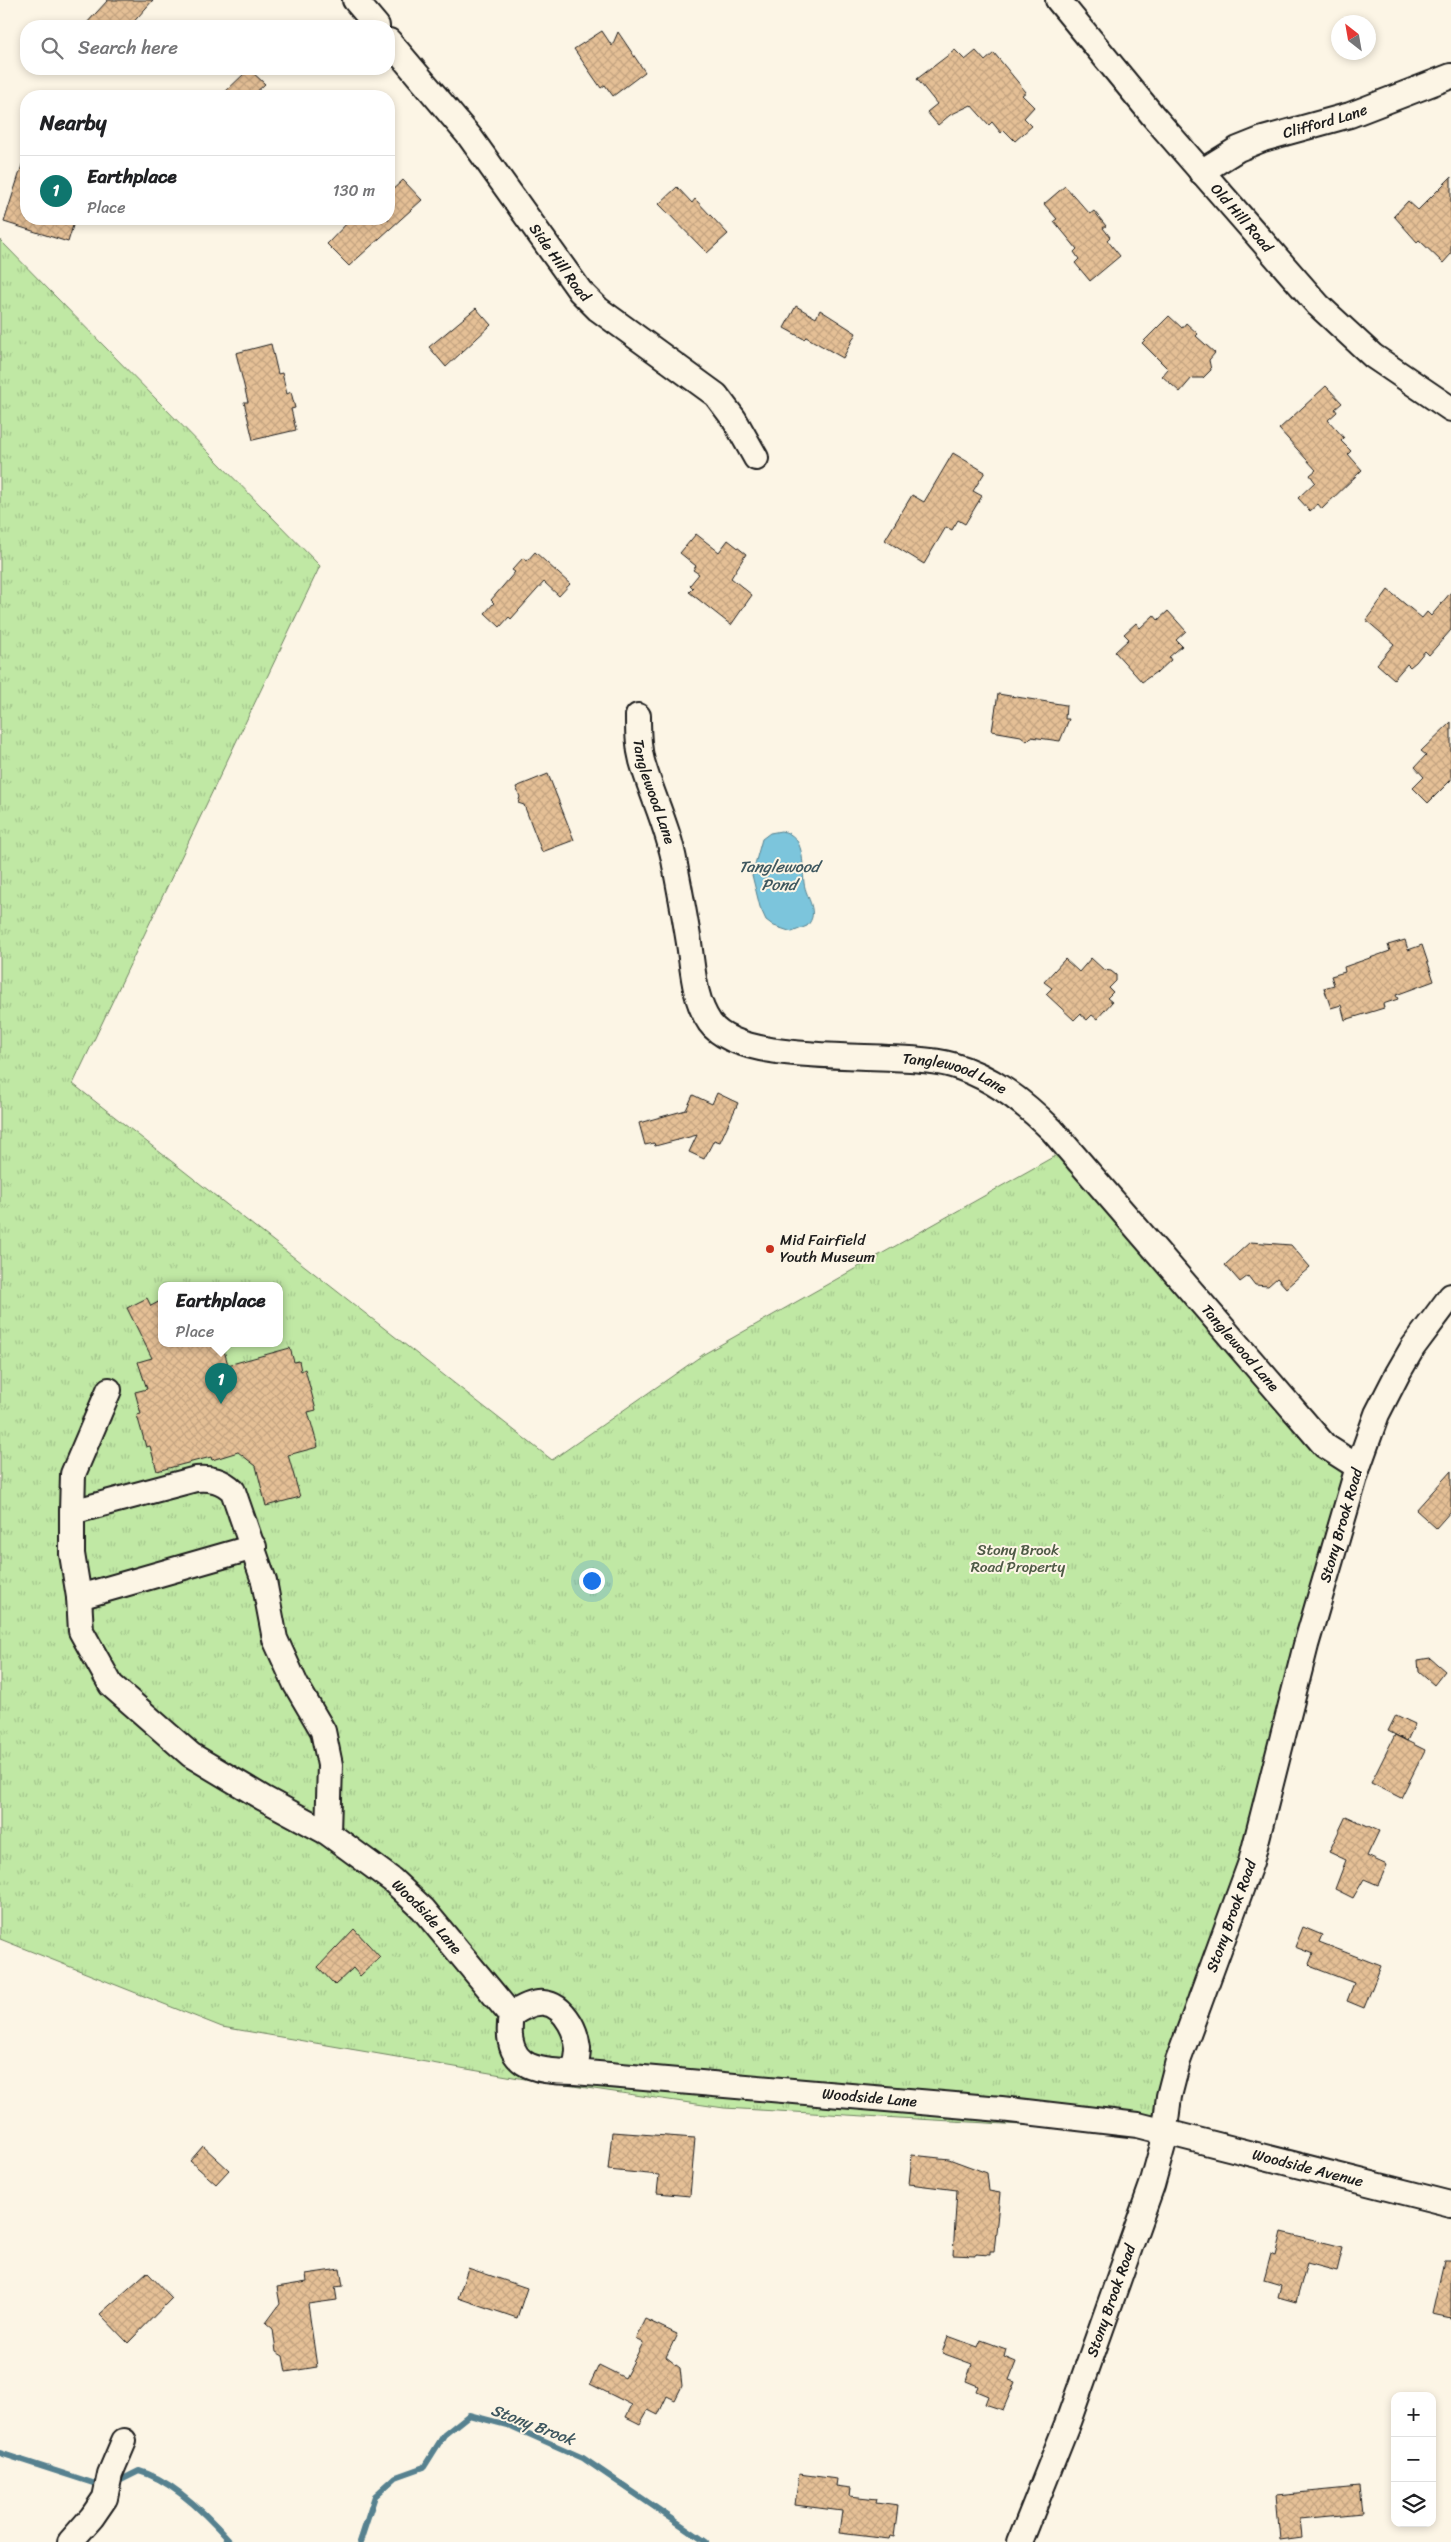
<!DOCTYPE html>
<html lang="en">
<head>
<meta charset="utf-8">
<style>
  :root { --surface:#fff; --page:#f2f2f2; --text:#202124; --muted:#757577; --line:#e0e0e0; --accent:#0f766e }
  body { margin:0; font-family:Sriracha,sans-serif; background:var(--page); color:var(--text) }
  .controls { position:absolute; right:15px; bottom:15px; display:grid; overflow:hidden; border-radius:10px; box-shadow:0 2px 8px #0003 }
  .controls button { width:45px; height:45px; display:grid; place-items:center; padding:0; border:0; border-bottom:1px solid var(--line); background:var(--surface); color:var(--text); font:25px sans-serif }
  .compass { position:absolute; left:1331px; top:15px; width:45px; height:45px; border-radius:50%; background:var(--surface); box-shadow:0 2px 8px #0003; rotate:329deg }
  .you { position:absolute; left:591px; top:1580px; width:18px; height:18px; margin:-12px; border:4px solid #fff; border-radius:50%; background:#1a73e8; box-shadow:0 0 0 8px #1a73e833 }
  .badge { display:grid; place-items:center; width:32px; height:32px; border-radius:50%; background:var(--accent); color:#fff; font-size:16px; font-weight:700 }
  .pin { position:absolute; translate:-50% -41px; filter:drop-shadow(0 1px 2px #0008) }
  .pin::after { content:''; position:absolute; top:26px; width:18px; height:15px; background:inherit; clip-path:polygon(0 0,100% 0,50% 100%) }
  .popup { position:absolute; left:158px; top:1282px; width:125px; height:65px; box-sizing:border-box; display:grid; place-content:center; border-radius:10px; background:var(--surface); filter:drop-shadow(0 1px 4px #0005); font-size:16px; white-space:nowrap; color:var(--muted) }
  .popup b { font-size:19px; color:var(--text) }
  .popup::after { content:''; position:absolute; left:50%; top:100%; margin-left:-10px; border:10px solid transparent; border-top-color:var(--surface) }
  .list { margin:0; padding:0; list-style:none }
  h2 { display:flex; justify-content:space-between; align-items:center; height:65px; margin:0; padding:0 20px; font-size:21px }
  h2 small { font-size:16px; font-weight:400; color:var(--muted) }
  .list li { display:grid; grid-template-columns:32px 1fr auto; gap:15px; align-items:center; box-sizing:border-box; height:70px; padding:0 20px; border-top:1px solid var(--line) }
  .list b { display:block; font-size:19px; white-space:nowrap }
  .list p { margin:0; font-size:16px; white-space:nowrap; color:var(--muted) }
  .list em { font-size:16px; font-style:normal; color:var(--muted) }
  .icon { flex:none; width:28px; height:28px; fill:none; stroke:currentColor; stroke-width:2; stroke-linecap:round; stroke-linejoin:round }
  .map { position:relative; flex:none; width:1451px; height:2542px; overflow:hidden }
  .search { position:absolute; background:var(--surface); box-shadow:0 2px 8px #0003; left:20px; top:20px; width:375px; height:55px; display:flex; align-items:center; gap:12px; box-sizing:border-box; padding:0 18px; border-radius:20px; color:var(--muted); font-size:19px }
  .panel { position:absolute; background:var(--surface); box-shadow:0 2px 8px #0003; left:20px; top:90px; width:375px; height:135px; border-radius:20px }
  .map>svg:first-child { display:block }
  .grass { fill:url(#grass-tufts); stroke:#6e8260; fill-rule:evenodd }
  .water { fill:#7cc5dc; stroke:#56818f }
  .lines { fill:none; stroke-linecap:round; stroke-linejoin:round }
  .stream { stroke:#56818f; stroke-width:6 }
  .building { fill:url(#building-cross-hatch); stroke:#1c1c1c }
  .minor-casing { stroke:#1c1c1c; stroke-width:28 }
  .minor { stroke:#fcf5e5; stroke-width:24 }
  .poi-dot { fill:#c8321e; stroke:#fcf5e5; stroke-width:2 }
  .labels { text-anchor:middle; stroke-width:4; stroke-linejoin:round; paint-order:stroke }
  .street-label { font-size:15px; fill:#1c1c1c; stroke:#fcf5e5 }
  .poi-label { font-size:15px; fill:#1c1c1c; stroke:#fcf5e5; text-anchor:start }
  .park-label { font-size:15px; fill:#4d5945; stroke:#fcf5e5 }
  .water-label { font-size:16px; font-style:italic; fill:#3e575f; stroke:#fcf5e5 }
</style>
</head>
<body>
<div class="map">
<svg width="1451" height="2542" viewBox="0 0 1451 2542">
  <defs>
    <pattern id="grass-tufts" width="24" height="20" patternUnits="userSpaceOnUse" patternTransform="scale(1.25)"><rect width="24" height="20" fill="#c0e8a4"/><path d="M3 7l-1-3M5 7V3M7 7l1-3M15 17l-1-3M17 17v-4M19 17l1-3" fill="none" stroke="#a4c68d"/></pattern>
    <pattern id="building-cross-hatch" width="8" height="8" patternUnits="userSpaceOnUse" patternTransform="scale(1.25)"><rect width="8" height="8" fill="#e5c096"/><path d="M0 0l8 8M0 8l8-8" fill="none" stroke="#c4a481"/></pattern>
  </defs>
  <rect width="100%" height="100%" fill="#fcf5e5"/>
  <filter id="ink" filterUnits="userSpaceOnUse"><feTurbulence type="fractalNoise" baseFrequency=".02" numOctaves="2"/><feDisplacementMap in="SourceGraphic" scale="10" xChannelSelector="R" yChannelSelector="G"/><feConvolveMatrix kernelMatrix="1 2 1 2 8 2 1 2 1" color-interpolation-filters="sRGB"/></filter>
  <g filter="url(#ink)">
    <path class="grass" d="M 0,240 L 320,566 L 73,1084 L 552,1460 L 704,1354 L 1069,1148 L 1353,1473 L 1162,2133 L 724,2108 L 525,2079 L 222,2027 L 0,1939 ZM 162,1285 L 280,1285 L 280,1343 L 162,1343 Z"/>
    <path class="water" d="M 781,831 C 806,835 802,864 804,883 C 806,898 820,912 807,926 L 792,932 L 774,926 L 766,920 L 760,907 L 752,875 L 762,839 L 770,833 Z"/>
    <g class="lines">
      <path class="stream" d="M 0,2453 L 96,2484
        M 115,2483 L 139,2471 C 173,2480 208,2516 231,2542
        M 360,2542 L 375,2496 L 396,2477 L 424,2467 L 444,2435 L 469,2415 L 511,2426 L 583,2458 L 706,2542"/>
    </g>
    <path class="building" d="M 108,0 L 153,0 L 130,26 L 84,26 Z
      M 602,31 L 612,46 L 618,32 L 645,72 L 613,96 L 605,85 L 601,88 L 574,49 Z
      M 955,50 L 965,60 L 976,51 L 985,61 L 994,53 L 1026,92 L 1022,95 L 1034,107 L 1024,118 L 1032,126 L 1015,141 L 1004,130 L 1001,133 L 992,122 L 989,125 L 971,105 L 950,115 L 938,125 L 927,112 L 937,104 L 917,79 Z
      M 249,69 L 265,84 L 252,96 L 221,96 Z
      M 23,162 L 26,163 L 26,219 L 75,219 L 68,242 L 4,222 Z
      M 1451,177 L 1451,254 L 1443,263 L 1419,240 L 1417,242 L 1394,216 L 1408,201 L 1418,210 Z
      M 403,180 L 422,200 L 349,266 L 327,244 L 351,219 L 389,219 L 389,193 Z
      M 1065,186 L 1090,214 L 1094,211 L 1106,226 L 1103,228 L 1110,237 L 1107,240 L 1120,256 L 1090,281 L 1075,263 L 1079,259 L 1074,252 L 1077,249 L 1054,221 L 1057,219 L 1044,204 Z
      M 677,187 L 692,203 L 695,199 L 728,234 L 707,253 L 659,204 Z
      M 796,306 L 816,318 L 820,310 L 856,333 L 843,358 L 806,337 L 804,339 L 784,328 Z
      M 476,308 L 491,325 L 446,367 L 429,347 Z
      M 1169,316 L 1182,328 L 1186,323 L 1198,334 L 1196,336 L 1215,353 L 1209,360 L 1211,370 L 1203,378 L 1192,378 L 1180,392 L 1162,376 L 1168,369 L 1142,343 Z
      M 271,344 L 278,374 L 282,373 L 287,394 L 291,392 L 295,408 L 291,409 L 296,430 L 253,440 L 244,402 L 248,402 L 236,353 Z
      M 1326,386 L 1342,403 L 1335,409 L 1337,412 L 1328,420 L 1344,438 L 1341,441 L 1351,451 L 1348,454 L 1362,470 L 1322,509 L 1318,504 L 1310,511 L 1298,498 L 1315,482 L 1310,475 L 1316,470 L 1279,429 Z
      M 953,453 L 985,472 L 973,491 L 982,496 L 965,524 L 958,520 L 952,530 L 946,527 L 924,564 L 885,540 L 912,495 L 924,502 Z
      M 696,534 L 719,552 L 728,540 L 746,554 L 731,578 L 752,595 L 731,625 L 689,592 L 693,588 L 690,585 L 699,574 L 693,570 L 696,566 L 680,553 Z
      M 535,552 L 570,584 L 559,596 L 544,582 L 511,619 L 509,617 L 500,627 L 485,613 L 494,603 L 491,600 L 515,572 L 512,570 L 523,558 L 527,561 Z
      M 1388,590 L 1422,618 L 1427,612 L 1431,616 L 1451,592 L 1451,630 L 1429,655 L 1425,651 L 1416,662 L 1410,667 L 1407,664 L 1394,679 L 1377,664 L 1394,644 L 1366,620 Z
      M 1168,611 L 1186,631 L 1176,640 L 1182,646 L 1169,657 L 1171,660 L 1157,673 L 1156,672 L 1142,682 L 1115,652 L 1129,639 L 1124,634 L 1136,623 L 1140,628 L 1154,615 L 1158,620 Z
      M 998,694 L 1066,705 L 1065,719 L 1069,719 L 1060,741 L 1031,737 L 1027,741 L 1021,736 L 992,731 Z
      M 1451,722 L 1451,780 L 1428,803 L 1413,788 L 1424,777 L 1415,767 L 1426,755 L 1421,751 Z
      M 548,774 L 574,840 L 542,852 L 524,805 L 518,803 L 520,797 L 516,787 Z
      M 1405,940 L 1408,950 L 1422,945 L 1434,981 L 1396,995 L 1398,999 L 1383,1004 L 1384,1008 L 1345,1020 L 1341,1005 L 1331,1008 L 1324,988 L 1334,985 L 1331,976 L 1345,972 L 1344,967 L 1390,951 L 1388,945 Z
      M 1091,958 L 1104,970 L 1111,971 L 1116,975 L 1116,981 L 1109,988 L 1113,992 L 1107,998 L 1112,1002 L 1097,1019 L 1092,1015 L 1087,1020 L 1080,1014 L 1074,1020 L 1046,994 L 1052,988 L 1044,982 L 1065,959 L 1079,972 Z
      M 717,1093 L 738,1103 L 720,1142 L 714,1140 L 704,1159 L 689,1152 L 697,1135 L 655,1146 L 654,1143 L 645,1145 L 639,1123 L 686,1110 L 693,1095 L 712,1104 Z
      M 1250,1242 L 1291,1245 L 1310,1267 L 1286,1288 L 1277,1278 L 1268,1286 L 1255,1285 L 1248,1276 L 1240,1282 L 1225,1265 Z
      M 147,1298 L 151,1306 L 162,1300 L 162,1343 L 222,1343 L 228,1365 L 290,1348 L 294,1362 L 299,1361 L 301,1371 L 305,1369 L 316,1410 L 308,1412 L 318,1447 L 288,1455 L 300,1497 L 266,1506 L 256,1466 L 238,1452 L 212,1460 L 211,1457 L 157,1471 L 150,1446 L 146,1447 L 137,1415 L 141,1414 L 135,1392 L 147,1389 L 138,1362 L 152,1358 L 127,1308 Z
      M 1451,1471 L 1451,1511 L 1436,1528 L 1416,1510 Z
      M 1430,1658 L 1445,1671 L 1434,1685 L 1419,1672 L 1418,1660 Z
      M 1396,1715 L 1415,1724 L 1407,1741 L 1388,1731 Z
      M 1395,1735 L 1425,1750 L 1401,1798 L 1371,1783 Z
      M 1346,1816 L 1379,1831 L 1367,1856 L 1387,1865 L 1378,1885 L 1364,1879 L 1353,1898 L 1335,1889 L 1346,1860 L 1329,1852 Z
      M 1303,1927 L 1322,1935 L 1319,1942 L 1381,1966 L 1364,2008 L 1347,2001 L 1354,1983 L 1312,1967 L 1309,1964 L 1313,1954 L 1295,1947 Z
      M 354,1929 L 380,1957 L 360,1976 L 353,1968 L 335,1985 L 318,1967 Z
      M 612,2132 L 695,2138 L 690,2196 L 657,2193 L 659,2175 L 608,2170 Z
      M 203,2146 L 229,2170 L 216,2184 L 190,2161 Z
      M 912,2155 L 949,2159 L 987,2173 L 989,2191 L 1000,2193 L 994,2252 L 990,2252 L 990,2255 L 975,2254 L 975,2256 L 953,2255 L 957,2190 L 909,2184 Z
      M 1282,2232 L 1343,2247 L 1337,2271 L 1307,2263 L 1296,2302 L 1278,2297 L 1281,2285 L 1264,2280 L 1271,2254 L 1276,2256 Z
      M 1444,2261 L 1451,2261 L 1451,2318 L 1432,2314 Z
      M 468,2268 L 527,2288 L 517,2318 L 458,2298 Z
      M 340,2269 L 343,2286 L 335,2287 L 337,2300 L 308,2304 L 317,2367 L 286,2372 L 283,2356 L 276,2352 L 273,2329 L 266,2323 L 280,2304 L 277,2287 L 307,2282 L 306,2274 Z
      M 147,2272 L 172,2298 L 128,2343 L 100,2314 Z
      M 645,2319 L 677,2334 L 666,2357 L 680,2368 L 682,2386 L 675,2400 L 667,2396 L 658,2415 L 648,2410 L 640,2424 L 626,2417 L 632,2405 L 590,2384 L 599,2365 L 625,2378 L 643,2343 L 635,2339 Z
      M 948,2336 L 978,2347 L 981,2340 L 1006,2349 L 1004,2357 L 1016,2362 L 1009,2380 L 1015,2382 L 1003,2410 L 985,2404 L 988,2396 L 976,2391 L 978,2386 L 966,2381 L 972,2364 L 942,2353 Z
      M 799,2474 L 837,2479 L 836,2486 L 851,2488 L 850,2496 L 877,2499 L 876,2503 L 898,2506 L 894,2537 L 890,2536 L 889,2539 L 839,2533 L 842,2511 L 795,2505 Z
      M 1359,2487 L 1362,2513 L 1300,2519 L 1302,2538 L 1280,2541 L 1276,2495 Z"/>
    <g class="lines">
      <g class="minor-casing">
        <g id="minor">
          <path d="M 355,0 L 377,26"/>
          <path id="s1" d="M 1058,0 L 1154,117 L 1318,305 L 1373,356 L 1451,409"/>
          <path id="s2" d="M 389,41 L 470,137 L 580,291 L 598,309 L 716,395 L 734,419 L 756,458"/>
          <path id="s3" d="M 1201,172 L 1238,149 L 1263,139 L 1350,115 L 1451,76"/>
          <path id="s4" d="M 638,716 C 638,731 638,746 642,761 C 652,796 669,829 675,865 C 680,891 685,917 689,943 C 693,970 694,1000 710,1023 C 743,1069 898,1049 952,1065 C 991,1076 1023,1101 1052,1130 L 1325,1446 L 1358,1467"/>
          <path d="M 72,1512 L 73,1474 L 109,1390"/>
          <path d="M 79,1597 L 254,1547"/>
          <path id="s5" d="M 328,1833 L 330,1765 L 323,1731 L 296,1685 L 275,1639 L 264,1581 L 233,1491 C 222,1480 211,1478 196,1479 L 72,1512 L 72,1554 L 79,1597 L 81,1631 L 111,1685 L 191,1755 L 263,1798 L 328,1833 L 392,1880 L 423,1909 L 511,2015"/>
          <path id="s6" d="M 575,2072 C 576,2064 578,2056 578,2048 C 577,2039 574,2030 570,2023 C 554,1996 534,1999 511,2015 C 503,2066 532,2072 575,2072 L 1001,2109 L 1138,2125 L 1451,2204"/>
          <path d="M 70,2542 L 92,2517 L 105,2498 L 110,2474 L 124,2441"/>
          <path id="s7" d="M 1020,2542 L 1069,2419 L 1152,2185 L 1163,2145 L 1169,2096 L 1178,2061 L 1251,1862 L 1306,1645 L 1358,1467 L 1377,1414 L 1398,1373 L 1413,1347 L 1451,1296"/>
        </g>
      </g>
      <use href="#minor" class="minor"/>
    </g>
  </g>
  <circle class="poi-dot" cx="770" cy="1249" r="5"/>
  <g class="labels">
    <g class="street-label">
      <text dy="5" stroke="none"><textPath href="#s3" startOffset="135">Clifford Lane</textPath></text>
      <text dy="5" stroke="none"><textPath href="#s1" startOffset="285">Old Hill Road</textPath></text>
      <text dy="5" stroke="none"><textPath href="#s2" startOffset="280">Side Hill Road</textPath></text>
      <text dy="5" stroke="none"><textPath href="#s4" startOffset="78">Tanglewood Lane</textPath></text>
      <text dy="5" stroke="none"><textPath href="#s4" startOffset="572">Tanglewood Lane</textPath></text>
      <text dy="5" stroke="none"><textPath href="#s4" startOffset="976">Tanglewood Lane</textPath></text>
      <text dy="5" stroke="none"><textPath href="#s7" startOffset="1068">Stony Brook Road</textPath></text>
      <text dy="5" stroke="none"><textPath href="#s7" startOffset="662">Stony Brook Road</textPath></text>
      <text dy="5" stroke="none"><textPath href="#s5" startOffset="1105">Woodside Lane</textPath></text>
      <text dy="5" stroke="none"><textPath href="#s6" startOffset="521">Woodside Lane</textPath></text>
      <text dy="5" stroke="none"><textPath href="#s6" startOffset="966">Woodside Avenue</textPath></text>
      <text dy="5" stroke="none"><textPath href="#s7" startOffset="258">Stony Brook Road</textPath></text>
    </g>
    <g class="poi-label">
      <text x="780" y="1245">Mid Fairfield<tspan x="780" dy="17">Youth Museum</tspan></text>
    </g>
    <g class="park-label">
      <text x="1018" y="1555">Stony Brook<tspan x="1018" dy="17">Road Property</tspan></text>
    </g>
    <g class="water-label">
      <text x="779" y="872">Tanglewood<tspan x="779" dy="18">Pond</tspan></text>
      <text transform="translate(533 2424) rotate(21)" y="6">Stony Brook</text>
    </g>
  </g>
</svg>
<div class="controls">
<button>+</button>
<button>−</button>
<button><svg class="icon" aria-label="layers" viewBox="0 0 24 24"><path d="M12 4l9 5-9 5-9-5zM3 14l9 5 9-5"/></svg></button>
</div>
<svg class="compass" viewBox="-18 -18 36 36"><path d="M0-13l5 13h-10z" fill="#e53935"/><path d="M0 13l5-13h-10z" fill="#757577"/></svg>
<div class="you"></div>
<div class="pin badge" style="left:221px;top:1404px">1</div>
<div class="popup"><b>Earthplace</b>Place</div>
<div class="search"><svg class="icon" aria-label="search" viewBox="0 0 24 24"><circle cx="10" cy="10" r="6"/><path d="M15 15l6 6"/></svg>Search here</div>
<section class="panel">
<h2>Nearby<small></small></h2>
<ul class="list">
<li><span class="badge">1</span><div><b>Earthplace</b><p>Place</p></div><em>130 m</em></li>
</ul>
</section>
</div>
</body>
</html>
